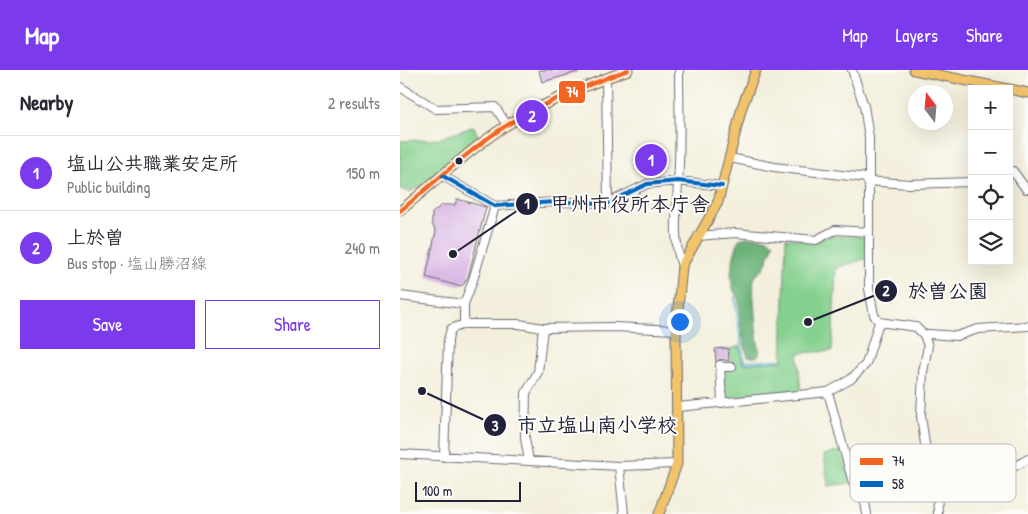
<!DOCTYPE html>
<html lang="en">
<head>
<meta charset="utf-8">
<style>
  :root { --surface:#fff; --page:#f2f2f3; --text:#2b2b33; --muted:#7c7c81; --line:#e1e1e2; --accent:#7c3aed }
  body { margin:0; font-family:"Patrick Hand","Klee One",sans-serif; background:var(--page); color:var(--text) }
  .controls { position:absolute; right:15px; top:15px; display:grid; overflow:hidden; border-radius:0px; box-shadow:0 5px 20px #0002 }
  .controls button { width:45px; height:45px; display:grid; place-items:center; padding:0; border:0; border-bottom:1px solid var(--line); background:var(--surface); color:var(--text); font:25px sans-serif }
  .compass { position:absolute; left:508px; top:15px; width:45px; height:45px; border-radius:50%; background:var(--surface); box-shadow:0 5px 20px #0002; rotate:344deg }
  .scale { position:absolute; left:15px; bottom:12px; width:106px; box-sizing:border-box; padding-left:5px; border:2px solid #22223b; border-top:0; font-size:14px; line-height:18px; white-space:nowrap; color:#22223b; -webkit-text-stroke:4px #fdfcf7; paint-order:stroke }
  .you { position:absolute; left:279px; top:251px; width:18px; height:18px; margin:-12px; border:4px solid #fff; border-radius:50%; background:#1a73e8; box-shadow:0 0 0 8px #1a73e833 }
  .badge { display:grid; place-items:center; width:32px; height:32px; border-radius:50%; background:var(--accent); color:#fff; font-size:16px; font-weight:700 }
  .pin { position:absolute; translate:-50% -50%; border:2px solid #fff; box-shadow:0 1px 5px #0006 }
  .list { margin:0; padding:0; list-style:none }
  h2 { display:flex; justify-content:space-between; align-items:center; height:65px; margin:0; padding:0 20px; font-size:21px }
  h2 small { font-size:16px; font-weight:400; color:var(--muted) }
  .list li { display:grid; grid-template-columns:32px 1fr auto; gap:15px; align-items:center; box-sizing:border-box; height:75px; padding:0 20px; border-top:1px solid var(--line) }
  .list b { display:block; font-size:19px; white-space:nowrap }
  .list p { margin:0; font-size:16px; white-space:nowrap; color:var(--muted) }
  .list em { font-size:16px; font-style:normal; color:var(--muted) }
  .actions { display:flex; gap:10px; padding:15px 20px }
  .actions a { flex:1; padding:11px 0; border:1px solid var(--accent); border-radius:0px; text-align:center; font-size:18px; color:var(--accent) }
  .actions .main { background:var(--accent); color:#fff }
  .icon { flex:none; width:28px; height:28px; fill:none; stroke:currentColor; stroke-width:2; stroke-linecap:round; stroke-linejoin:round }
  .map { position:relative; flex:none; width:628px; height:444px; overflow:hidden }
  header { display:flex; align-items:center; gap:30px; box-sizing:border-box; height:70px; padding:0 25px; background:var(--accent); color:#fff }
  header strong { font-size:24px }
  nav { display:flex; gap:28px; margin-inline-start:auto; font-size:18px }
  main { display:flex }
  aside { flex:1; background:var(--surface) }
  .map>svg:first-child { display:block }
  .green { fill:#84d08e; stroke:#537964 }
  .forest { fill:#6bb279; stroke:#466a5a }
  .lines { fill:none; stroke-linecap:round; stroke-linejoin:round }
  .stream { stroke:#4db3cb; stroke-width:2 }
  .building { fill:#cfa3df }
  .minor-casing { stroke:#6b6a73; stroke-width:10 }
  .major-casing { stroke:#6b6a73; stroke-width:11 }
  .minor { stroke:#fff; stroke-width:8 }
  .major { stroke:#f1c36a; stroke-width:9 }
  .bus-1-casing { stroke:#fdfcf7; stroke-width:8 }
  .bus-2-casing { stroke:#fdfcf7; stroke-width:8 }
  .bus-1 { stroke:#f26522; stroke-width:4 }
  .bus-2 { stroke:#0065bd; stroke-width:4 }
  .bus-dot { fill:#22223b; stroke:#fdfcf7; stroke-width:2 }
  .key { fill:#fdfcf7; stroke:#bbbbbf; stroke-width:1 }
  .key-label { font-size:14px; fill:#22223b }
  .leader { fill:none; stroke:#22223b; stroke-width:2 }
  .callout-dot { fill:#22223b; stroke:#fdfcf7; stroke-width:2 }
  .mark-label { font-size:15px; text-anchor:middle; font-weight:bold; fill:#fff }
  .callout-label { font-size:20px; text-anchor:middle; font-weight:bold; fill:#22223b; stroke:#fdfcf7; stroke-width:4; stroke-linejoin:round; paint-order:stroke }
  .line-badge { stroke:#fdfcf7; stroke-width:2 }
  .badge-label { font-size:14px; text-anchor:middle; font-weight:bold; fill:#fff }
</style>
</head>
<body>
<header>
<strong>Map</strong>
<nav><a>Map</a><a>Layers</a><a>Share</a></nav>
</header>
<main>
<aside>
<h2>Nearby<small>2 results</small></h2>
<ul class="list">
<li><span class="badge">1</span><div><b>塩山公共職業安定所</b><p>Public building</p></div><em>150 m</em></li>
<li><span class="badge">2</span><div><b>上於曽</b><p>Bus stop · 塩山勝沼線</p></div><em>240 m</em></li>
</ul>
<div class="actions"><a class="main">Save</a><a>Share</a></div>
</aside>
<div class="map">
<svg width="628" height="444" viewBox="0 0 628 444">
  <rect width="100%" height="100%" fill="#fdfcf7"/>
  <filter id="ink" filterUnits="userSpaceOnUse"><feTurbulence type="fractalNoise" baseFrequency=".02" numOctaves="2"/><feDisplacementMap in="SourceGraphic" scale="10" xChannelSelector="R" yChannelSelector="G"/><feConvolveMatrix kernelMatrix="1 2 1 2 8 2 1 2 1" color-interpolation-filters="sRGB"/></filter>
  <filter id="wash" filterUnits="userSpaceOnUse"><feTurbulence type="fractalNoise" baseFrequency=".0096" numOctaves="4" result="noise"/><feDisplacementMap in="SourceGraphic" scale="20" xChannelSelector="R" yChannelSelector="G"/><feGaussianBlur stdDeviation="1.12" result="paint"/><feColorMatrix in="noise" values="0 0 0 0 0 0 0 0 0 0 0 0 0 0 0 0 0 1.4 0 .05"/><feComposite in="paint" operator="in"/></filter>
  <g filter="url(#wash)">
    <rect width="100%" height="100%" fill="#f3efdc"/>
    <path class="green" d="M 74,56 L 81,74 L 43,106 L 9,122 L 0,119 L 0,71 L 38,69 Z
      M 423,166 L 469,167 L 468,188 L 436,198 L 432,281 L 398,283 L 401,324 L 323,333 L 320,300 L 332,299 L 330,279 L 340,276 L 343,294 L 382,291 L 386,168 L 416,170 Z
      M 441,380 L 451,413 L 428,416 L 424,385 Z"/>
    <path class="forest" d="M 348,167 L 365,168 L 374,173 C 373,176 365,196 364,198 C 361,202 356,204 354,209 C 352,217 357,276 360,283 L 357,287 L 348,287 C 342,270 340,250 339,233 C 339,228 335,224 333,219 C 328,203 334,185 339,169 Z"/>
    <g class="lines">
      <path class="stream" d="M 335,227 L 344,292 L 379,290"/>
    </g>
    <g id="blocks">
      <path class="building" d="M 139,0 L 178,0 L 178,2 L 142,12 Z
        M 57,129 L 86,137 L 68,207 L 63,215 L 58,216 L 26,207 L 36,161 L 32,154 L 32,143 L 42,135 L 55,135 Z
        M 328,278 L 329,291 L 320,289 L 316,292 L 315,279 Z"/>
    </g>
  </g>
  <g filter="url(#ink)">
    <use href="#blocks" fill-opacity="0" stroke="#6b6a73" stroke-width="1"/>
    <g class="lines">
      <g class="minor-casing">
        <path id="minor" d="M 279,0 C 279,37 281,75 278,112 C 277,140 272,169 282,196
          M 206,9 L 208,133
          M 0,17 L 36,39 L 95,37 L 107,55
          M 330,88 L 374,97 L 467,108
          M 609,102 L 613,101 L 626,119 L 628,119
          M 43,106 L 95,136 L 155,132 L 208,133 L 247,114 L 278,111 L 322,116
          M 467,111 L 509,114 L 572,112
          M 298,166 L 335,163 L 416,170 L 435,160 L 469,162
          M 0,226 L 64,234
          M 479,252 L 516,257 L 524,265 L 528,276 L 523,302 L 521,346 L 525,374 L 537,413 L 538,444
          M 64,254 L 64,234 L 73,210 L 95,136
          M 524,265 L 529,264 L 557,266 L 578,259 L 628,256
          M 320,295 L 322,333
          M 320,297 L 332,297
          M 428,322 L 453,413 C 462,419 466,434 467,444
          M 278,337 L 428,322 L 451,309 L 466,294 L 479,252 L 474,245 L 469,219 L 469,67 L 464,36 L 452,0
          M 0,384 L 219,396 L 277,394
          M 44,387 L 48,270 L 51,259 L 64,254 L 119,254 L 143,258 L 214,257 L 276,260
          M 129,391 L 125,368 L 126,323 L 138,302 L 143,258
          M 219,396 L 224,444
          M 537,413 L 559,411 L 587,412 L 628,389"/>
      </g>
      <g class="major-casing">
        <path id="major" d="M 514,0 L 608,19
          M 609,19 L 628,23
          M 0,141 C 33,114 65,83 101,59 C 137,35 187,15 228,0
          M 259,444 L 277,394 L 276,260 L 282,196 L 318,132 L 342,37 L 356,0"/>
      </g>
      <use href="#minor" class="minor"/>
      <use href="#major" class="major"/>
      <g class="bus-1-casing">
        <path id="bus-1" d="M 0,141 C 33,114 65,83 101,59 C 137,35 187,15 228,0"/>
      </g>
      <g class="bus-2-casing">
        <path id="bus-2" d="M 43,106 L 95,136 L 155,132 L 208,133 L 247,114 L 278,111 L 322,116"/>
      </g>
      <use href="#bus-1" class="bus-1"/>
      <use href="#bus-2" class="bus-2"/>
    </g>
  </g>
  <circle class="bus-dot" cx="59" cy="91" r="4.5"/>
  <rect x="450" y="374" width="166" height="58" rx="8" class="key"/>
  <rect x="460" y="388" width="23" height="7" fill="#f26522"/>
  <rect x="460" y="411" width="23" height="6" fill="#0065bd"/>
  <g class="key-label">
    <text x="492" y="396">74</text>
    <text x="492" y="419">58</text>
  </g>
  <path class="leader" d="M53 184L127 134M408 252L486 221M22 321L95 355"/>
  <g class="callout-dot">
    <circle cx="53" cy="184" r="5"/>
    <circle cx="408" cy="252" r="5"/>
    <circle cx="22" cy="321" r="5"/>
    <circle cx="127" cy="134" r="12"/>
    <circle cx="486" cy="221" r="12"/>
    <circle cx="95" cy="355" r="12"/>
  </g>
  <g class="mark-label">
    <text x="127" y="139">1</text>
    <text x="486" y="226">2</text>
    <text x="95" y="361">3</text>
  </g>
  <g class="callout-label">
    <text x="230" y="141">甲州市役所本庁舎</text>
    <text x="548" y="228">於曽公園</text>
    <text x="197" y="362">市立塩山南小学校</text>
  </g>
  <rect class="line-badge" x="158" y="10" width="28" height="24" rx="5" fill="#f26522"/>
  <g class="badge-label">
    <text x="172" y="27">74</text>
  </g>
</svg>
<div class="controls">
<button>+</button>
<button>−</button>
<button><svg class="icon" aria-label="locate" viewBox="0 0 24 24"><circle cx="12" cy="12" r="6"/><path d="M12 2v4M12 18v4M2 12h4M18 12h4"/></svg></button>
<button><svg class="icon" aria-label="layers" viewBox="0 0 24 24"><path d="M12 4l9 5-9 5-9-5zM3 14l9 5 9-5"/></svg></button>
</div>
<svg class="compass" viewBox="-18 -18 36 36"><path d="M0-13l5 13h-10z" fill="#e53935"/><path d="M0 13l5-13h-10z" fill="#7c7c81"/></svg>
<div class="scale">100 m</div>
<div class="you"></div>
<div class="pin badge" style="left:251px;top:90px">1</div>
<div class="pin badge" style="left:132px;top:46px">2</div>
</div>
</main>
</body>
</html>
